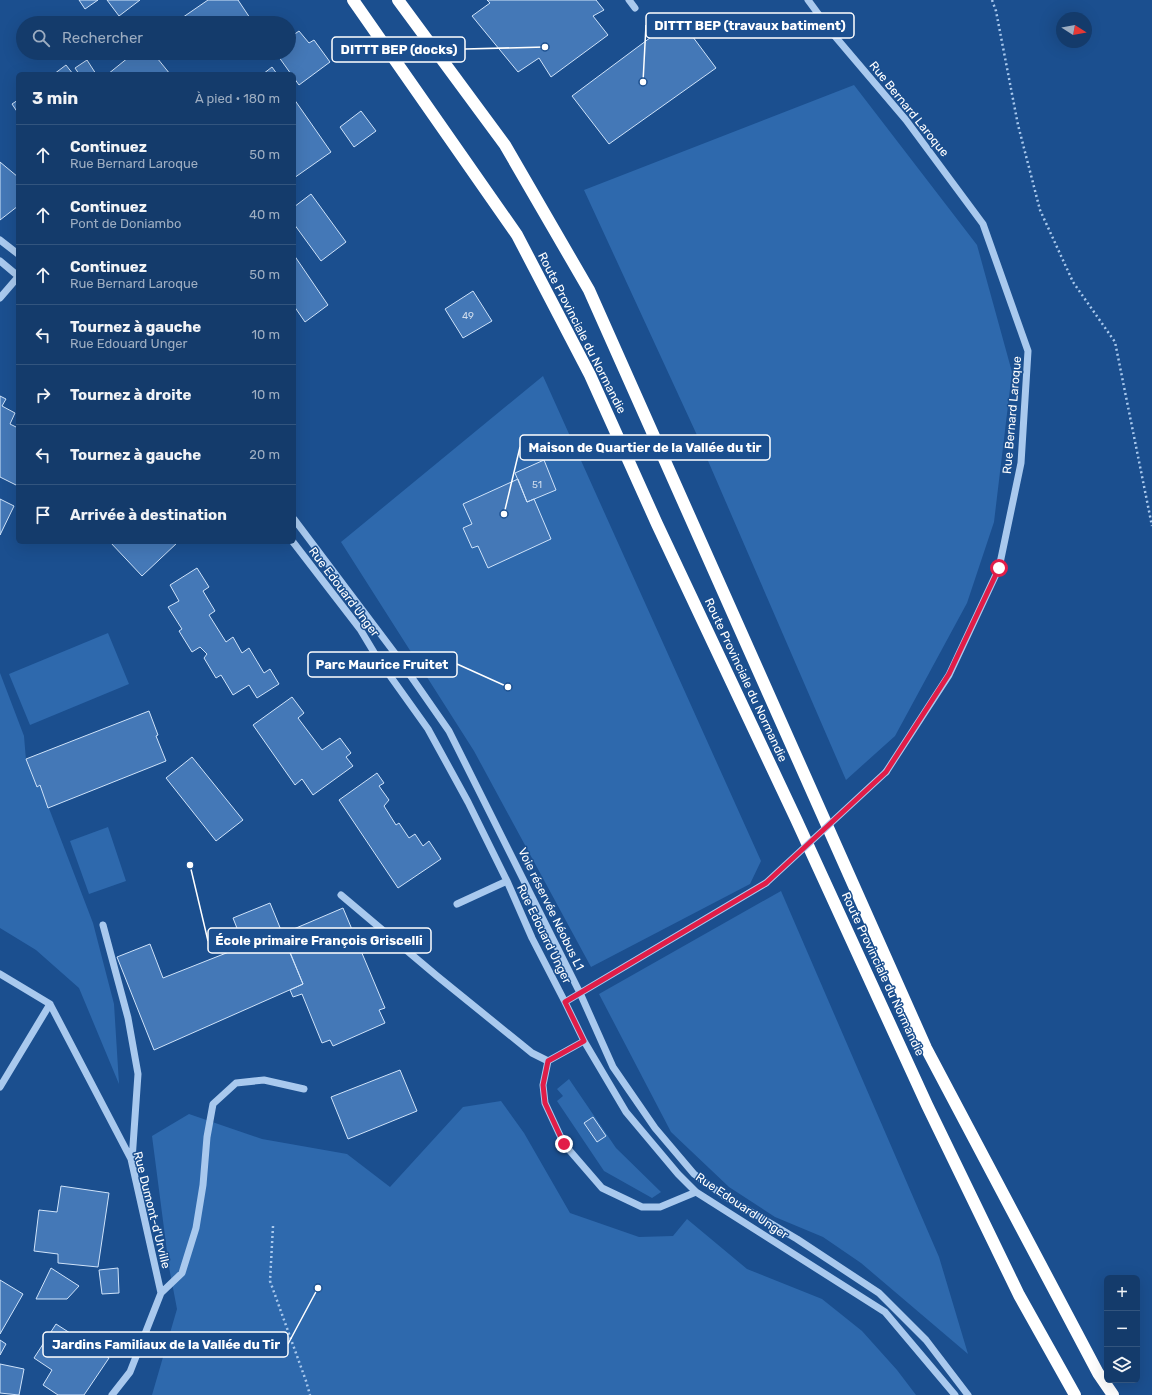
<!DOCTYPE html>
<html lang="fr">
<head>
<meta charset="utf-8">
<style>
  :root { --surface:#143b6b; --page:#214673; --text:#f1f3f6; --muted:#9dadc1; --line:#33557e }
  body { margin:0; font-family:Rubik,sans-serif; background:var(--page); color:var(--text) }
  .controls { position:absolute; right:12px; bottom:12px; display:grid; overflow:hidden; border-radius:6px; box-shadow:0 4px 16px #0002 }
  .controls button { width:36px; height:36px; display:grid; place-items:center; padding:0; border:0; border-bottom:1px solid var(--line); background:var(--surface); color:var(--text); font:20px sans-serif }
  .compass { position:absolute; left:1056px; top:12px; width:36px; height:36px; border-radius:50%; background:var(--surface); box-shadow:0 4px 16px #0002; rotate:101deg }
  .stop { position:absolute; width:12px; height:12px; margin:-9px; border:3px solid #e11d48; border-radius:50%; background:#fff }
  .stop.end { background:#e11d48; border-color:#fff; box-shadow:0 1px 4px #0008 }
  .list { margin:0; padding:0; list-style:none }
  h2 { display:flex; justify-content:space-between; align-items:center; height:52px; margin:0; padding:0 16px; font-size:17px }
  h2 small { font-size:13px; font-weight:400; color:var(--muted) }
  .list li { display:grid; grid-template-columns:26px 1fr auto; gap:12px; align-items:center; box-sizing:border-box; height:60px; padding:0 16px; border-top:1px solid var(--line) }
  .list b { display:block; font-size:15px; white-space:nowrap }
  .list p { margin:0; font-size:13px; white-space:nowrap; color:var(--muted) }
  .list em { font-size:13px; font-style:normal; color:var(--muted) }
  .icon { flex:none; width:22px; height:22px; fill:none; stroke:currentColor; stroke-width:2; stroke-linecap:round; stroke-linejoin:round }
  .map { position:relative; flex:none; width:1152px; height:1395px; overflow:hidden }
  .search { position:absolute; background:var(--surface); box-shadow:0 4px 16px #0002; left:16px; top:16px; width:280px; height:44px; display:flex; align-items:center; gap:10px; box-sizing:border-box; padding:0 14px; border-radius:22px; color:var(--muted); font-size:15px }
  .panel { position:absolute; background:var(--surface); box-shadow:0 4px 16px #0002; left:16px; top:72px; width:280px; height:472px; border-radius:6px }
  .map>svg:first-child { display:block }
  .green { fill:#2e69ad }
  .building { fill:#4478b7; stroke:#cfe3fa }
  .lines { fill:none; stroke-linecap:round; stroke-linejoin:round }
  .path { stroke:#a9c9ee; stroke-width:2.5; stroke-dasharray:2 3; stroke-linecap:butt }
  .minor { stroke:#a9c9ee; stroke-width:7 }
  .highway { stroke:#fff; stroke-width:12 }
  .minor-bridge { stroke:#a9c9ee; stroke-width:7 }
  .route { stroke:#e11d48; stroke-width:5 }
  .labels { text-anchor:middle; stroke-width:3; stroke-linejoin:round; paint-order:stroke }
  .number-label { font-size:10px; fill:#d0dded }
  .street-label { font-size:12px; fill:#fff; stroke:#1b4f8f }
  .leader { fill:none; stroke:#fff; stroke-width:1.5 }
  .callout-dot { fill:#fff; stroke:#1b4f8f; stroke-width:1.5 }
  .callout { fill:#1b4f8f; stroke:#fff; stroke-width:1.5 }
  .callout-label { font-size:13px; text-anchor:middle; font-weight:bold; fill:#fff }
</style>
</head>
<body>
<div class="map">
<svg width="1152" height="1395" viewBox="0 0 1152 1395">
  <rect width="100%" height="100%" fill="#1b4f8f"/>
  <path class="green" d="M 854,85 L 977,245 L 1012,372 L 994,522 L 967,603 L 895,736 L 846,780 L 696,433 L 584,190 Z
    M 543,376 L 761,861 L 750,884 L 591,967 L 474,751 L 341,542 Z
    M 108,633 L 129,684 L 30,725 L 9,674 Z
    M 0,673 L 24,736 L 26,760 L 37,787 L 40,785 L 93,923 L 114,1004 L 119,1084 L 79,988 L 36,950 L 0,928 Z
    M 108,827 L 126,881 L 89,894 L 70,841 Z
    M 781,891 L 939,1257 L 968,1354 L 861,1263 L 823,1237 L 775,1217 L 729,1187 L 671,1132 L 599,994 Z
    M 569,1079 L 616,1148 L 661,1192 L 652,1198 L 604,1171 L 557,1101 L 563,1096 L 557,1089 Z
    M 501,1101 L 524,1133 L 570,1213 L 639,1237 L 673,1236 L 687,1219 L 747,1269 L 822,1299 L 862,1331 L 897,1370 L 916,1395 L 152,1395 L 177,1309 L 169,1267 L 152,1136 L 189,1114 L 262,1139 L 347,1154 L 390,1187 L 463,1107 Z"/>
  <path class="building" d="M 79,0 L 98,0 L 85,9 Z
    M 107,0 L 140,0 L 119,16 Z
    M 208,0 L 238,0 L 250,18 L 242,23 L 176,23 L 176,22 Z
    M 487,0 L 596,0 L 604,10 L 593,16 L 608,35 L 551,77 L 539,58 L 518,72 L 472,16 L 490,3 Z
    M 678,17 L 716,68 L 609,144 L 572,96 Z
    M 299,31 L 309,43 L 314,40 L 330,62 L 299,85 L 294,78 L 294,74 L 291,74 L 276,53 L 289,53 L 289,38 Z
    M 134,53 L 153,53 L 170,74 L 108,74 Z
    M 87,60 L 96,74 L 79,74 L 75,68 Z
    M 66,65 L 73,74 L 54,74 Z
    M 272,67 L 277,74 L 263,74 Z
    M 294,99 L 331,152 L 294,178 Z
    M 18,100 L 18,113 L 12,104 Z
    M 361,111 L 376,131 L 354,147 L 340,127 Z
    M 0,162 L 18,177 L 18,206 L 0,220 Z
    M 311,194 L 346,242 L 321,261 L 294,224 L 294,207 Z
    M 294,255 L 328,305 L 305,322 L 294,306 Z
    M 473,291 L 492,321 L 463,338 L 445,309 Z
    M 0,396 L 6,399 L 2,406 L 15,413 L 10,424 L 18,428 L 18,486 L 0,477 Z
    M 544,460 L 556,490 L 527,502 L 515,473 Z
    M 518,479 L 527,502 L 534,499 L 551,539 L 488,568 L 478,546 L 472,548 L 463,528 L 472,524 L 463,504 Z
    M 0,499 L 14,506 L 0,535 Z
    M 110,542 L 178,542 L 142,576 Z
    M 197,568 L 209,587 L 203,591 L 215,611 L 209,615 L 226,642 L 233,637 L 242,653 L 249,648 L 264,673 L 270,669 L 279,684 L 257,698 L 249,685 L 233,695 L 221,675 L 216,678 L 204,658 L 207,654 L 200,647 L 192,652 L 179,631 L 182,629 L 168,607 L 179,601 L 170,585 Z
    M 292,697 L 304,713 L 298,718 L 322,750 L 340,738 L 351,753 L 346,757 L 353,766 L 313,795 L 302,779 L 295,785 L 253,725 Z
    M 149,711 L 158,735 L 156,736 L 166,761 L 48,808 L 40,785 L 37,787 L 26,759 Z
    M 192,757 L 243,820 L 216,841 L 166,778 Z
    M 377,773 L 384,783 L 379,786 L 389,800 L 384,806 L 396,825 L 399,823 L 409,838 L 415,834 L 423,846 L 429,841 L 441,859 L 398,888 L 339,800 Z
    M 270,903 L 303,984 L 154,1050 L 117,957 L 150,944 L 163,978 L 244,946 L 233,918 Z
    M 343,908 L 385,1008 L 379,1010 L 385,1023 L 333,1046 L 330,1040 L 322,1043 L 302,994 L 293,997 L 290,990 L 303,984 L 282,934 Z
    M 400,1070 L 417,1111 L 348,1139 L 331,1097 Z
    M 593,1117 L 606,1136 L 597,1142 L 584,1123 Z
    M 61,1186 L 109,1193 L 98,1267 L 58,1263 L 58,1254 L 34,1251 L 39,1210 L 57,1212 Z
    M 51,1268 L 79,1286 L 67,1299 L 36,1299 Z
    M 118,1268 L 119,1293 L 102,1294 L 99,1270 Z
    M 0,1280 L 23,1294 L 0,1334 Z
    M 56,1324 L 109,1358 L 84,1395 L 58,1395 L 43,1385 L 52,1370 L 34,1358 Z
    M 0,1340 L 6,1344 L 0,1355 Z
    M 0,1364 L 24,1369 L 19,1395 L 0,1393 Z"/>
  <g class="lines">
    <path class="path" d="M 992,0 L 996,11 L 1018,125 L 1040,210 L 1073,282 L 1115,342 L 1152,526
      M 273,1226 L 270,1281 L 306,1381 L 310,1395"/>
    <path class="minor" d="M 629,0 L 635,8
      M 808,0 L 833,34 L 906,120 L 983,224 L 1028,351 L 1021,463 L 999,568 L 949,675 L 886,772
      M 0,240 L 18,254
      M 0,261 L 18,276
      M 0,298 L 18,277
      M 294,519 L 394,652 L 449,731 L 580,993 L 613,1067 L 655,1128 L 694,1174 L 724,1196 L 797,1239 L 879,1293 L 926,1340 L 968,1395
      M 293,542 L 360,629 L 378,659 L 428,729 L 468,802 L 507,881 L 532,938 L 565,1002 L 584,1041 L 626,1112 L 678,1174 L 696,1192 L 885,1312 L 955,1395
      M 341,895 L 437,976 L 532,1053 L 548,1061 L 584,1041
      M 457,904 L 507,881
      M 103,925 L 128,1018 L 138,1074 L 132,1160
      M 0,974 L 50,1004 L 131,1159 L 161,1293 L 130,1372 L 112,1395
      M 565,1002 L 766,883
      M 548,1061 L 543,1085 L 545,1103 L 564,1144 L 602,1188 L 642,1207 L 660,1207 L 696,1192
      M 0,1087 L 50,1004
      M 161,1293 L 182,1273 L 196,1228 L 203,1185 L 207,1137 L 213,1104 L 236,1083 L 264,1080 L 304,1089"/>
    <path class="highway" d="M 353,0 L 517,235 L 590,375 L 657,524 L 796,819 L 927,1105 L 1019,1295 L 1075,1395
      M 398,0 L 505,145 L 589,290 L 926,1048 L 1098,1373 L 1113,1395"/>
    <path class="minor-bridge" d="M 766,883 L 886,772"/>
  </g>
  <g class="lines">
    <path class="route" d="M 564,1144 L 545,1103 L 543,1085 L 548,1061 L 584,1041 L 565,1002 L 766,883 L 886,772 L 949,674 L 999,568"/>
  </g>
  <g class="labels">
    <g class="number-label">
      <text x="468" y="319">49</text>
      <text x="537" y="488">51</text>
    </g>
    <g class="street-label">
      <text transform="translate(909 109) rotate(51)" y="4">Rue Bernard Laroque</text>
      <text transform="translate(582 333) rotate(63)" y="4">Route Provinciale du Normandie</text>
      <text transform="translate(1012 415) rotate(-85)" y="4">Rue Bernard Laroque</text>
      <text transform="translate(344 592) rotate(53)" y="4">Rue Edouard Unger</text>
      <text transform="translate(746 680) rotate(65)" y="4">Route Provinciale du Normandie</text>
      <text transform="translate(551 909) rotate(64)" y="4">Voie réservée Néobus L1</text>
      <text transform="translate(544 934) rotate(64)" y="4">Rue Edouard Unger</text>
      <text transform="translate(883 974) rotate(65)" y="4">Route Provinciale du Normandie</text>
      <text transform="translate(742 1206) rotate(34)" y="4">Rue Edouard Unger</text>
      <text transform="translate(152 1210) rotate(76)" y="4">Rue Dumont-d'Urville</text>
    </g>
  </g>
  <path class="leader" d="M643 82L646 25M545 47L465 49M504 514L520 447M508 687L457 664M190 865L208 941M318 1288L288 1344"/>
  <g class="callout-dot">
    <circle cx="643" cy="82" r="4"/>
    <circle cx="545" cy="47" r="4"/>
    <circle cx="504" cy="514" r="4"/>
    <circle cx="508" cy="687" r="4"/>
    <circle cx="190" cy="865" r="4"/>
    <circle cx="318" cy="1288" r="4"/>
  </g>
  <g class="callout">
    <rect x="646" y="13" width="208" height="25" rx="4"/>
    <rect x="332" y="37" width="133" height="25" rx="4"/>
    <rect x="520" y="435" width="250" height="25" rx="4"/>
    <rect x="308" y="652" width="149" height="25" rx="4"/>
    <rect x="208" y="928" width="223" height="25" rx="4"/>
    <rect x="43" y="1332" width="245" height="25" rx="4"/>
  </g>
  <g class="callout-label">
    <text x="750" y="30">DITTT BEP (travaux batiment)</text>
    <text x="399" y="54">DITTT BEP (docks)</text>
    <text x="645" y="452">Maison de Quartier de la Vallée du tir</text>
    <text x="382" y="669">Parc Maurice Fruitet</text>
    <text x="319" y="945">École primaire François Griscelli</text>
    <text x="166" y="1349">Jardins Familiaux de la Vallée du Tir</text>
  </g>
</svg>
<div class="controls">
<button>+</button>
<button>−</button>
<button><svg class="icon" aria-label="layers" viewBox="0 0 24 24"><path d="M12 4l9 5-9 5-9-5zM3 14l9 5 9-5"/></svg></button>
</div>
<svg class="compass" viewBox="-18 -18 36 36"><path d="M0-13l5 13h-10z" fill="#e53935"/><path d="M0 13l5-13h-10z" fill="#9dadc1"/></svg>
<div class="stop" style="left:999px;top:568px"></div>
<div class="stop end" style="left:564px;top:1144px"></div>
<div class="search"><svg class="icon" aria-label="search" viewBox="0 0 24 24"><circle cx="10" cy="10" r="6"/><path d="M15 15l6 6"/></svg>Rechercher</div>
<section class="panel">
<h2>3 min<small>À pied · 180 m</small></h2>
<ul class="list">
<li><svg class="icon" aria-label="ahead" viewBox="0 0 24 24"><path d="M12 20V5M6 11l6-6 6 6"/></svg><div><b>Continuez</b><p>Rue Bernard Laroque</p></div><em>50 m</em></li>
<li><svg class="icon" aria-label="ahead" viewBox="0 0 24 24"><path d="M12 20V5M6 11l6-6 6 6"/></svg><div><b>Continuez</b><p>Pont de Doniambo</p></div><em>40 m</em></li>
<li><svg class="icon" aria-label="ahead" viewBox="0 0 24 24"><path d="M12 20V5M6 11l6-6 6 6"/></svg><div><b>Continuez</b><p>Rue Bernard Laroque</p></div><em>50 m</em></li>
<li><svg class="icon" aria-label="left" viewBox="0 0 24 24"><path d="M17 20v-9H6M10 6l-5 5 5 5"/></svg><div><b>Tournez à gauche</b><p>Rue Edouard Unger</p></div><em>10 m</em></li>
<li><svg class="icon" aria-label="right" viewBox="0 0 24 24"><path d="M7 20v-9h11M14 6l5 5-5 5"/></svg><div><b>Tournez à droite</b></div><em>10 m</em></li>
<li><svg class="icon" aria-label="left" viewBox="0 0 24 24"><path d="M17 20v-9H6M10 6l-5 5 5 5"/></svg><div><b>Tournez à gauche</b></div><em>20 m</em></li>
<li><svg class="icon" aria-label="arrive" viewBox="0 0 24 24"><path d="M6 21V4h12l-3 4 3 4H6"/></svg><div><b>Arrivée à destination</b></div></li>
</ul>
</section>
</div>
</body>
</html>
